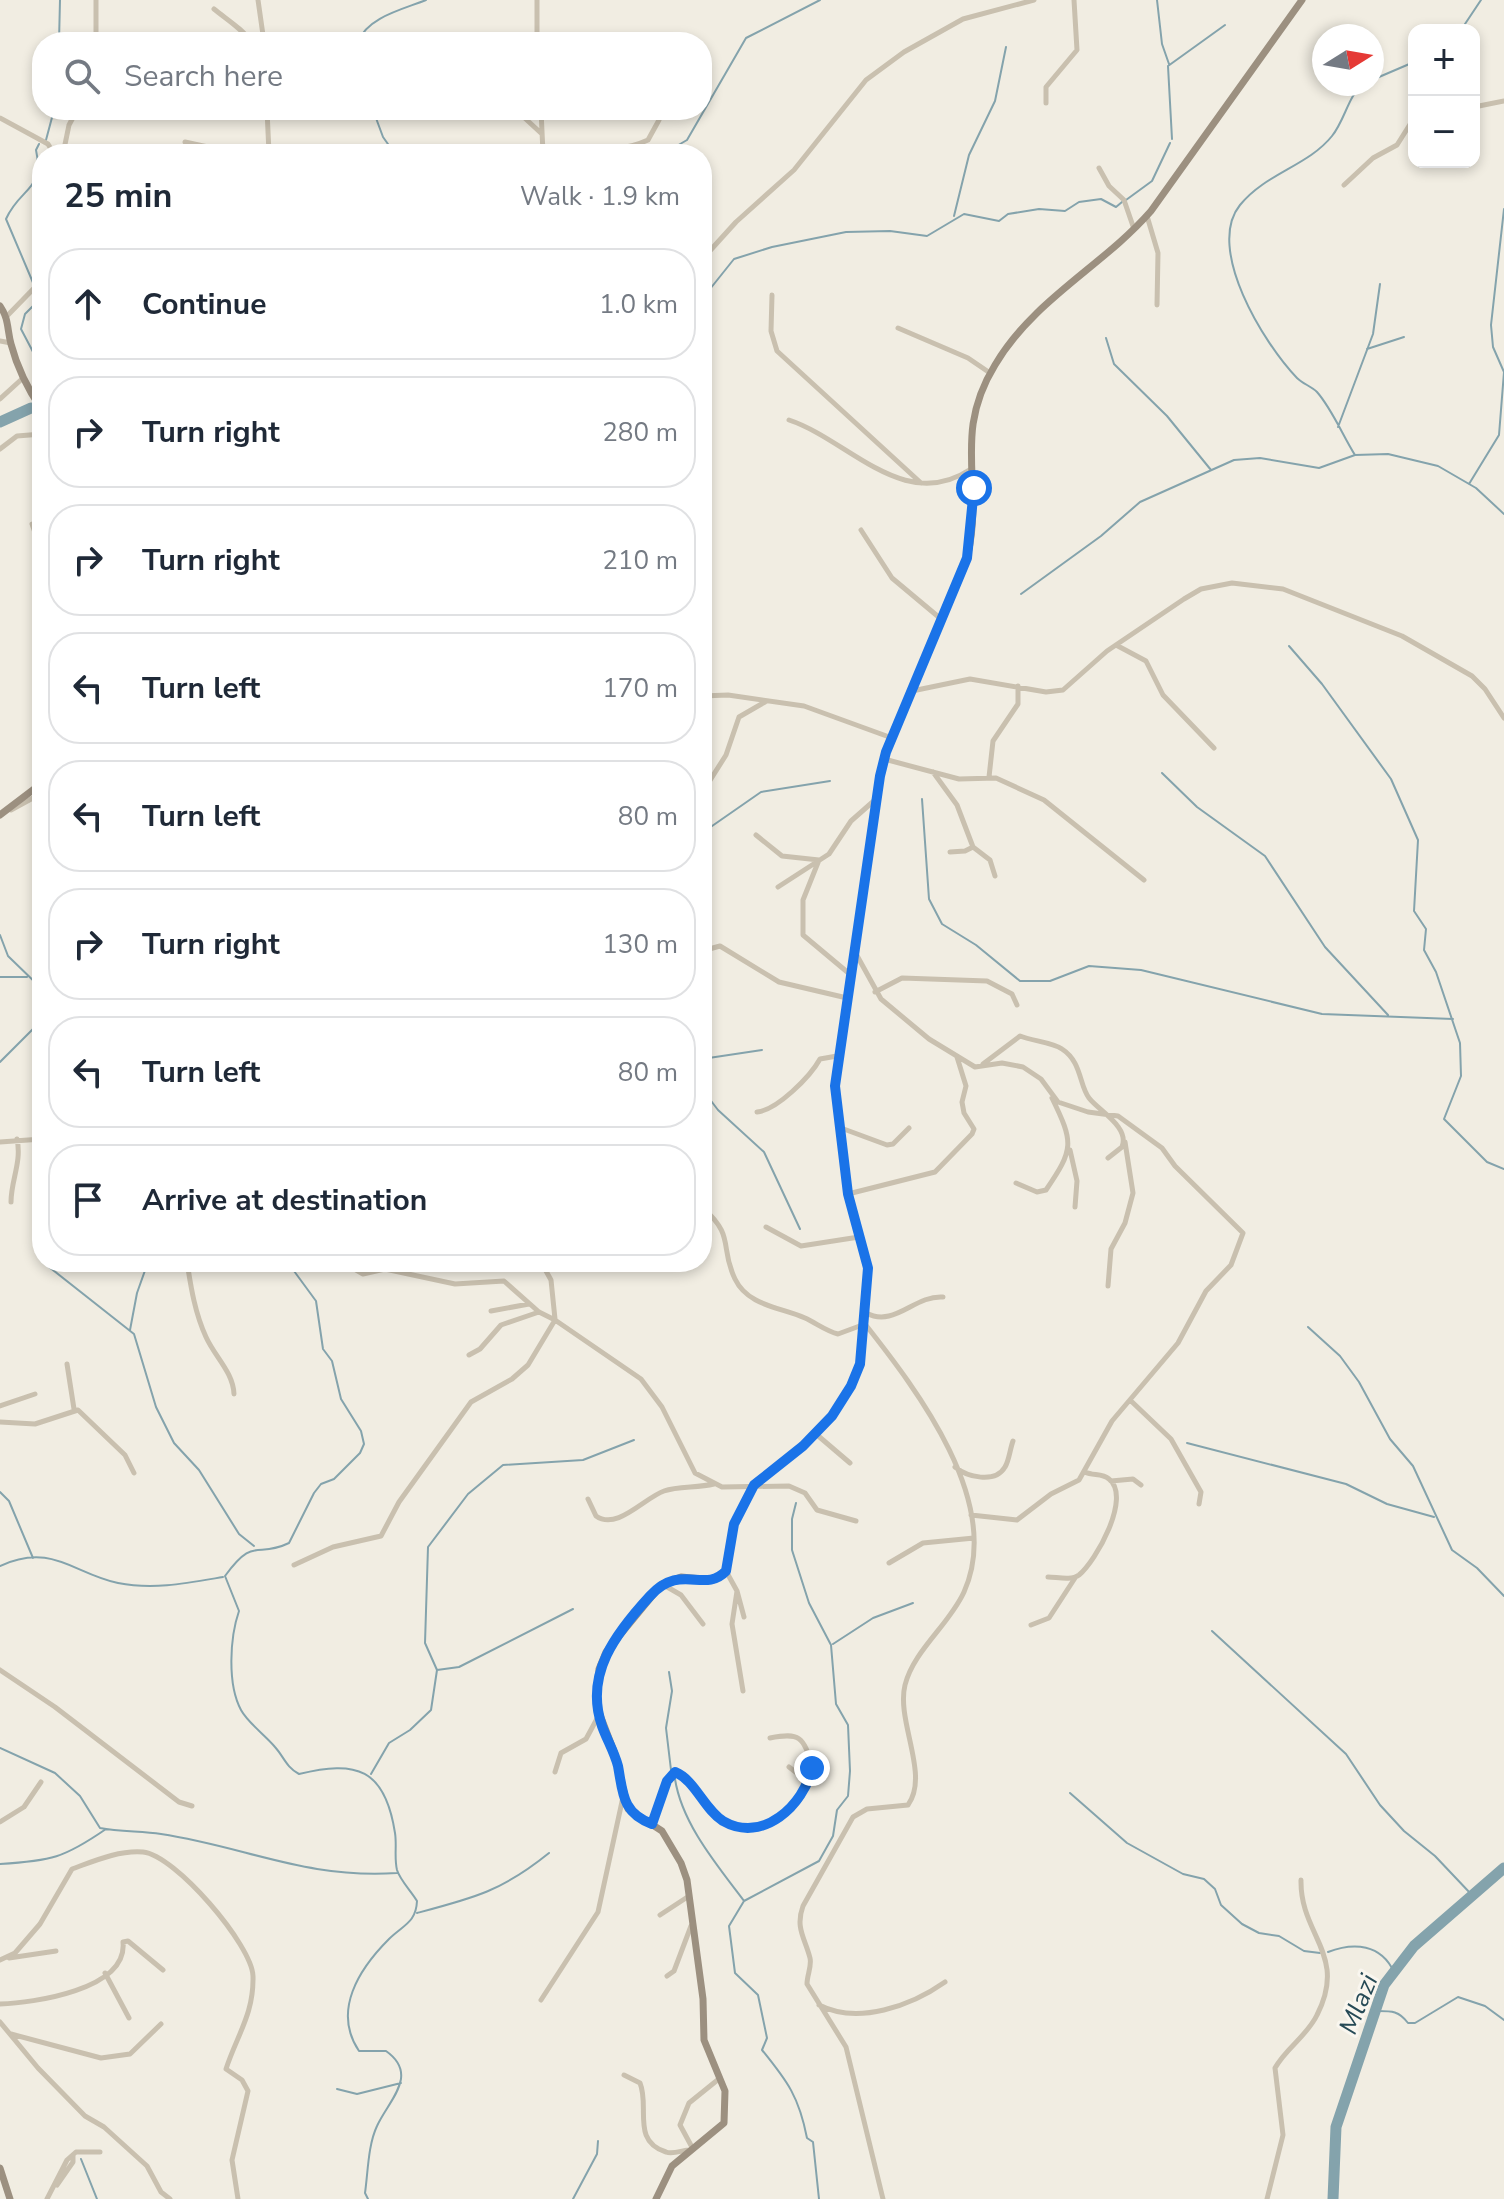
<!DOCTYPE html>
<html lang="en">
<head>
<meta charset="utf-8">
<style>
  :root { --surface:#fff; --page:#f6f6f7; --text:#1f2937; --muted:#747a83; --line:#e0e1e3 }
  body { margin:0; font-family:"Nunito Sans",sans-serif; background:var(--page); color:var(--text) }
  .controls { position:absolute; right:24px; top:24px; display:grid; overflow:hidden; border-radius:16px; box-shadow:0 4px 12px #0003 }
  .controls button { width:72px; height:72px; display:grid; place-items:center; padding:0; border:0; border-bottom:2px solid var(--line); background:var(--surface); color:var(--text); font:40px sans-serif }
  .compass { position:absolute; left:1312px; top:24px; width:72px; height:72px; border-radius:50%; background:var(--surface); box-shadow:0 4px 12px #0003; rotate:79deg }
  .stop { position:absolute; width:24px; height:24px; margin:-18px; border:6px solid #1a73e8; border-radius:50%; background:#fff }
  .stop.end { background:#1a73e8; border-color:#fff; box-shadow:0 2px 8px #0008 }
  .list { margin:0; padding:0; list-style:none }
  h2 { display:flex; justify-content:space-between; align-items:center; height:104px; margin:0; padding:0 32px; font-size:34px }
  h2 small { font-size:26px; font-weight:400; color:var(--muted) }
  .list li { display:grid; grid-template-columns:52px 1fr auto; gap:24px; align-items:center; box-sizing:border-box; height:112px; margin:0 16px 16px; padding:0 16px; border:2px solid var(--line); border-radius:32px }
  .list b { display:block; font-size:30px; white-space:nowrap }
  .list em { font-size:26px; font-style:normal; color:var(--muted) }
  .icon { flex:none; width:44px; height:44px; fill:none; stroke:currentColor; stroke-width:2; stroke-linecap:round; stroke-linejoin:round }
  .map { position:relative; flex:none; width:1504px; height:2199px; overflow:hidden }
  .search { position:absolute; background:var(--surface); box-shadow:0 4px 12px #0003; left:32px; top:32px; width:680px; height:88px; display:flex; align-items:center; gap:20px; box-sizing:border-box; padding:0 28px; border-radius:32px; color:var(--muted); font-size:30px }
  .panel { position:absolute; background:var(--surface); box-shadow:0 4px 12px #0003; left:32px; top:144px; width:680px; height:1128px; border-radius:32px }
  .map>svg:first-child { display:block }
  .lines { fill:none; stroke-linecap:round; stroke-linejoin:round }
  .stream { stroke:#84a3ac; stroke-width:2 }
  .river { stroke:#84a3ac; stroke-width:11 }
  .street { stroke:#c9c0af; stroke-width:5 }
  .secondary { stroke:#9c9080; stroke-width:7 }
  .route { stroke:#1a73e8; stroke-width:10 }
  .labels { text-anchor:middle; stroke-width:6; stroke-linejoin:round; paint-order:stroke }
  .water-label { font-size:26px; font-style:italic; fill:#264a56; stroke:#f9f6ef }
</style>
</head>
<body>
<div class="map">
<svg width="1504" height="2199" viewBox="0 0 1504 2199">
  <rect width="100%" height="100%" fill="#f1ede2"/>
  <g class="lines">
    <path class="stream" d="M 1157,0 L 1162,44 L 1169,64
      M 1461,30 L 1481,0
      M 59,42 L 60,0
      M 358,42 C 367,17 404,9 426,0
      M 1372,80 L 1414,62
      M 373,110 L 383,137 L 395,154
      M 1172,139 L 1168,66 L 1225,25
      M 46,140 L 54,110
      M 663,154 L 687,140 L 746,38 L 820,0
      M 1126,200 L 1152,181 L 1170,143
      M 954,216 L 969,155 L 995,101 L 1006,47
      M 34,285 L 6,219 C 20,187 45,191 36,150 L 39,144
      M 36,289 L 37,302 L 25,314 L 21,329 L 42,369
      M 702,299 L 734,259 L 772,247 L 846,232 L 890,231 L 927,236 L 964,214 L 999,221 L 1008,214 L 1039,209 L 1065,211 L 1079,202 L 1101,199 L 1116,207 L 1122,202
      M 1106,338 L 1114,364 L 1167,416 L 1211,470
      M 1367,349 L 1404,337
      M 1338,427 L 1373,334 L 1380,284
      M 1355,455 C 1343,436 1332,409 1317,392 C 1311,386 1303,384 1297,378 C 1264,344 1205,248 1240,205 C 1266,173 1308,166 1332,136 C 1345,120 1348,96 1363,84
      M 1469,484 L 1499,435 L 1504,372 L 1493,347 L 1491,325 L 1504,209
      M 1021,594 L 1101,536 L 1140,502 L 1234,460 L 1260,458 L 1319,468 L 1355,455 L 1388,454 L 1438,466 L 1476,488 L 1504,514
      M 1289,646 L 1322,684 L 1391,779 L 1418,840 L 1414,911 L 1426,929 L 1424,950 L 1436,972 L 1460,1043 L 1461,1076 L 1444,1119 L 1487,1162 L 1504,1169
      M 1162,773 L 1197,807 L 1265,856 L 1325,947 L 1388,1015
      M 922,799 L 929,899 L 942,924 L 976,945 L 1020,981 L 1050,981 L 1089,966 L 1141,970 L 1322,1014 L 1453,1019
      M 702,833 L 761,792 L 830,781
      M 0,935 L 8,956 L 42,989
      M 0,977 L 27,977
      M 702,1059 L 762,1050
      M 0,1062 L 42,1020
      M 702,1089 L 718,1110 L 764,1152 L 800,1229
      M 293,1262 L 294,1271 L 316,1301 L 323,1349 L 332,1361 L 341,1399 L 361,1431 L 364,1444 L 360,1453 L 334,1479 L 321,1484 L 314,1493 L 289,1543 C 256,1559 255,1535 225,1576 L 239,1611 C 230,1637 227,1684 241,1710 C 248,1723 265,1735 275,1747 C 284,1757 286,1767 299,1774 C 356,1760 385,1768 395,1833 C 397,1845 394,1858 397,1870 C 400,1880 411,1891 417,1901 C 416,1923 403,1925 389,1939 C 359,1969 332,2011 359,2051 L 386,2051 C 420,2075 388,2101 377,2126 C 368,2145 368,2172 365,2193 L 368,2199
      M 44,1263 L 134,1334 L 156,1407 L 174,1443 L 199,1470 L 239,1534 L 254,1546
      M 1308,1327 L 1340,1356 L 1359,1382 L 1390,1439 L 1413,1466 L 1452,1550 L 1477,1568 L 1504,1596
      M 130,1330 L 137,1293 L 148,1262
      M 1187,1443 L 1346,1484 L 1387,1504 L 1434,1517
      M 0,1492 L 9,1501 L 33,1558
      M 796,1503 L 792,1519 L 792,1550 L 809,1603 L 831,1645 L 836,1704 L 848,1725 L 850,1771 L 848,1796 L 837,1810 L 833,1836 L 819,1861 L 744,1901 L 729,1926 L 735,1973 L 758,1995 L 767,2038 L 762,2050 C 788,2082 799,2097 807,2138 L 813,2142 L 819,2199
      M 0,1566 C 52,1542 74,1574 118,1583 C 154,1590 188,1583 223,1577
      M 1212,1631 L 1346,1754 L 1380,1805 L 1404,1831 L 1435,1856 L 1471,1894
      M 833,1644 L 873,1618 L 913,1603
      M 437,1670 L 459,1667 L 573,1609
      M 669,1672 L 672,1691 L 666,1728 L 671,1770
      M 0,1748 L 55,1773 L 80,1796 L 100,1828 C 120,1832 141,1831 161,1834 C 247,1847 305,1879 397,1873
      M 371,1774 L 389,1743 L 410,1730 L 431,1710 L 437,1670 L 425,1643 L 428,1547 L 468,1494 L 503,1465 L 583,1460 L 634,1440
      M 675,1779 C 682,1824 717,1865 744,1901
      M 1070,1793 L 1127,1843 L 1183,1874 L 1204,1879 L 1215,1889 L 1221,1905 L 1242,1924 L 1259,1933 L 1279,1936 L 1304,1951 L 1320,1953
      M 0,1864 C 51,1861 64,1858 106,1829
      M 417,1913 C 474,1898 502,1891 549,1853
      M 1328,1952 C 1354,1942 1381,1944 1394,1972
      M 1378,2011 C 1392,2011 1399,2011 1408,2023 L 1415,2023 L 1458,1997 L 1485,2006 L 1504,2020
      M 337,2089 L 357,2094 L 401,2083
      M 81,2159 L 97,2199
      M 573,2199 L 597,2154 L 598,2141"/>
    <path class="river" d="M 0,422 L 31,408
      M 1333,2199 L 1336,2127 L 1384,1985 L 1414,1946 L 1504,1868"/>
    <path class="street" d="M 258,0 L 264,42
      M 214,9 C 226,19 243,29 251,42
      M 96,42 L 96,0
      M 537,42 L 537,0
      M 1046,103 L 1046,87 L 1077,50 L 1074,0
      M 1474,107 L 1504,101
      M 267,110 L 269,153
      M 516,110 L 542,134
      M 541,110 L 543,153
      M 0,118 L 48,144 L 54,154
      M 185,142 L 240,154 L 269,154
      M 543,151 C 579,147 613,156 648,140 L 659,120
      M 63,154 L 69,125 L 77,110
      M 1099,168 L 1109,186 L 1124,200 L 1134,229
      M 1344,185 L 1373,158 L 1397,145 L 1414,118
      M 1147,216 L 1158,253 L 1157,305
      M 707,254 L 736,222 L 794,170 L 866,80 L 904,52 L 963,19 L 1034,0
      M 772,295 L 771,331 L 777,351 L 921,483
      M 7,316 L 42,280
      M 898,328 L 968,358 L 990,373
      M 0,341 L 11,343
      M 0,399 L 23,378
      M 789,420 C 849,440 904,514 971,469
      M 0,449 L 17,436 L 42,434
      M 32,524 L 42,553
      M 861,530 L 892,578 L 941,619
      M 1116,645 L 1146,661 L 1163,695 L 1214,748
      M 912,691 L 970,679 L 1046,692 L 1063,690 L 1107,651 L 1184,599 L 1201,589 L 1232,583 L 1283,589 L 1402,636 L 1472,676 L 1485,689 L 1504,718
      M 702,696 L 728,695 L 804,706 L 892,738
      M 884,759 L 959,779 L 996,778 L 1044,800 L 1144,880
      M 933,772 L 957,805 L 973,847 L 965,851 L 950,852
      M 989,777 L 993,741 L 1018,704 L 1018,686
      M 702,793 L 726,755 L 739,717 L 765,702
      M 11,810 L 42,793
      M 756,835 L 782,856 L 819,860 L 803,900 L 803,935 L 852,976
      M 973,847 L 990,860 L 995,876
      M 778,887 L 829,854 L 851,821 L 876,799
      M 702,951 L 720,946 L 779,982 L 847,998
      M 855,952 L 881,999 L 929,1039 L 975,1067 L 1002,1063 L 1023,1067 L 1041,1079 L 1058,1102 L 1088,1112 L 1118,1116 L 1162,1148 L 1175,1166 L 1243,1233 L 1231,1265 L 1206,1291 L 1178,1343 L 1112,1421 L 1079,1480 L 1051,1494 L 1017,1520 L 971,1515
      M 702,988 L 706,988
      M 875,992 L 902,978 L 987,981 L 1012,994 L 1017,1005
      M 983,1064 L 1020,1036 C 1032,1041 1052,1042 1062,1049 C 1082,1062 1079,1085 1089,1098 C 1099,1111 1130,1127 1122,1147 L 1108,1158
      M 757,1112 C 777,1110 810,1077 820,1059 L 837,1056
      M 841,1128 L 887,1145 L 893,1144 L 909,1128
      M 0,1142 L 42,1139
      M 1070,1150 L 1077,1181 L 1075,1207
      M 1016,1183 L 1037,1192 L 1046,1190 C 1074,1149 1074,1143 1052,1098
      M 848,1194 L 935,1172 L 972,1134 L 974,1129 L 964,1113 L 962,1102 L 966,1086 L 957,1057
      M 11,1202 C 11,1180 22,1162 17,1139
      M 702,1207 C 736,1237 719,1246 735,1279 C 748,1306 780,1307 805,1318 C 816,1323 826,1331 838,1334 L 865,1324 C 917,1390 1004,1503 964,1592 C 949,1625 914,1650 905,1685 C 896,1721 930,1775 908,1805 L 867,1809 L 853,1817 L 803,1906 C 795,1928 805,1938 810,1958 C 812,1966 807,1975 807,1984 L 846,2047 L 883,2199
      M 766,1227 L 801,1246 L 859,1237
      M 187,1262 C 191,1288 195,1313 206,1337 C 215,1357 233,1372 234,1394
      M 541,1262 L 551,1280 L 555,1319
      M 349,1266 L 363,1274 L 385,1269 L 455,1284 L 504,1281 L 539,1312 L 555,1320
      M 1108,1286 L 1111,1249 L 1125,1223 L 1133,1193 L 1125,1142
      M 491,1311 L 529,1304
      M 866,1313 C 895,1328 914,1295 943,1297
      M 469,1355 L 480,1349 L 501,1325 L 539,1312
      M 67,1364 L 74,1409
      M 1130,1400 L 1171,1439 L 1201,1492 L 1199,1504
      M 0,1406 L 35,1394
      M 0,1422 L 35,1424 L 78,1410 L 125,1455 L 134,1473
      M 816,1434 L 850,1463
      M 955,1467 C 967,1477 995,1484 1005,1467 C 1009,1461 1010,1449 1013,1441
      M 1111,1481 L 1133,1479 L 1141,1485
      M 588,1499 L 596,1516 C 617,1531 644,1498 664,1491 C 678,1486 697,1488 714,1484
      M 889,1563 L 923,1543 L 974,1538
      M 294,1565 L 333,1547 L 381,1536 L 399,1502 L 471,1402 L 512,1379 L 528,1365 L 555,1320 L 641,1379 L 662,1407 L 695,1473 L 722,1487 L 789,1486 L 805,1493 L 817,1510 L 856,1521
      M 726,1571 L 737,1591 L 744,1617
      M 1048,1577 C 1057,1577 1071,1581 1079,1575 C 1096,1561 1132,1497 1109,1479 C 1102,1473 1093,1476 1085,1472
      M 662,1584 L 681,1595 L 703,1624
      M 737,1591 L 732,1624 L 743,1691
      M 1031,1625 L 1049,1618 L 1075,1578
      M 0,1670 L 55,1707 L 179,1802 L 192,1806
      M 770,1738 C 800,1732 803,1737 812,1765
      M 555,1772 L 561,1753 L 586,1739 L 599,1715
      M 806,1787 L 815,1753
      M 0,1822 L 24,1807 L 41,1782
      M 652,1824 L 667,1781 L 675,1772 C 695,1780 704,1809 722,1820 C 751,1838 795,1818 806,1788 L 802,1777 L 789,1767
      M 660,1915 L 689,1896
      M 9,1958 L 56,1951
      M 0,1960 L 15,1953 L 40,1924 L 72,1869 C 94,1861 119,1850 143,1852 C 175,1855 252,1945 253,1976 C 254,2014 237,2035 226,2069 L 242,2080 L 248,2091 L 232,2160 L 238,2199
      M 105,1973 L 129,2018
      M 667,1976 L 674,1971 L 691,1926
      M 541,2000 L 598,1912 L 623,1797
      M 0,2004 C 32,2003 128,1990 123,1942 L 128,1941 L 163,1970
      M 819,2005 C 858,2025 911,2006 945,1982
      M 0,2022 L 38,2068 L 85,2116 L 104,2127 L 147,2166 L 161,2192 L 170,2199
      M 11,2034 L 101,2058 L 130,2054 L 161,2024
      M 624,2075 L 640,2083 C 650,2107 631,2141 666,2152 C 674,2155 684,2149 692,2150
      M 693,2149 L 680,2125 L 689,2103 L 720,2078
      M 57,2185 L 73,2162 L 73,2156
      M 47,2199 L 67,2160 L 76,2152 L 100,2152
      M 1267,2199 L 1283,2135 L 1275,2068 C 1286,2048 1307,2036 1317,2015 C 1348,1954 1300,1936 1301,1880"/>
    <path class="secondary" d="M 0,306 C 9,319 7,329 11,344 C 17,367 29,391 42,410
      M 0,815 L 42,783
      M 0,2168 L 10,2199
      M 656,2199 L 672,2166 L 724,2123 L 725,2091 L 704,2040 L 703,1999 L 687,1880 L 681,1863 L 662,1831 L 628,1809 L 615,1754 L 597,1707 L 599,1669 L 606,1652 L 662,1584 L 681,1577 L 713,1580 L 726,1571 L 734,1524 L 754,1485 L 803,1446 L 832,1416 L 851,1386 L 860,1364 L 868,1268 L 848,1194 L 835,1086 L 880,776 L 886,752 C 904,709 922,665 940,622 C 949,600 962,578 968,554 C 984,481 952,435 995,365 C 1033,300 1103,266 1151,211 L 1302,0"/>
  </g>
  <g class="lines">
    <path class="route" d="M 812,1768 C 804,1805 763,1844 723,1821 C 704,1809 695,1780 675,1772 L 667,1781 L 652,1824 C 622,1813 623,1793 618,1766 C 614,1751 607,1740 602,1726 C 584,1674 616,1633 650,1596 C 681,1562 704,1594 726,1571 L 734,1524 L 754,1485 L 803,1446 L 832,1416 L 851,1386 L 860,1364 L 868,1268 L 848,1194 L 835,1086 L 880,776 L 886,752 L 967,558 L 974,488"/>
  </g>
  <g class="labels">
    <g class="water-label">
      <text transform="translate(1358 2004) rotate(-68)" y="9">Mlazi</text>
    </g>
  </g>
</svg>
<div class="controls">
<button>+</button>
<button>−</button>
</div>
<svg class="compass" viewBox="-18 -18 36 36"><path d="M0-13l5 13h-10z" fill="#e53935"/><path d="M0 13l5-13h-10z" fill="#747a83"/></svg>
<div class="stop" style="left:974px;top:488px"></div>
<div class="stop end" style="left:812px;top:1768px"></div>
<div class="search"><svg class="icon" aria-label="search" viewBox="0 0 24 24"><circle cx="10" cy="10" r="6"/><path d="M15 15l6 6"/></svg>Search here</div>
<section class="panel">
<h2>25 min<small>Walk · 1.9 km</small></h2>
<ul class="list">
<li><svg class="icon" aria-label="ahead" viewBox="0 0 24 24"><path d="M12 20V5M6 11l6-6 6 6"/></svg><div><b>Continue</b></div><em>1.0 km</em></li>
<li><svg class="icon" aria-label="right" viewBox="0 0 24 24"><path d="M7 20v-9h11M14 6l5 5-5 5"/></svg><div><b>Turn right</b></div><em>280 m</em></li>
<li><svg class="icon" aria-label="right" viewBox="0 0 24 24"><path d="M7 20v-9h11M14 6l5 5-5 5"/></svg><div><b>Turn right</b></div><em>210 m</em></li>
<li><svg class="icon" aria-label="left" viewBox="0 0 24 24"><path d="M17 20v-9H6M10 6l-5 5 5 5"/></svg><div><b>Turn left</b></div><em>170 m</em></li>
<li><svg class="icon" aria-label="left" viewBox="0 0 24 24"><path d="M17 20v-9H6M10 6l-5 5 5 5"/></svg><div><b>Turn left</b></div><em>80 m</em></li>
<li><svg class="icon" aria-label="right" viewBox="0 0 24 24"><path d="M7 20v-9h11M14 6l5 5-5 5"/></svg><div><b>Turn right</b></div><em>130 m</em></li>
<li><svg class="icon" aria-label="left" viewBox="0 0 24 24"><path d="M17 20v-9H6M10 6l-5 5 5 5"/></svg><div><b>Turn left</b></div><em>80 m</em></li>
<li><svg class="icon" aria-label="arrive" viewBox="0 0 24 24"><path d="M6 21V4h12l-3 4 3 4H6"/></svg><div><b>Arrive at destination</b></div></li>
</ul>
</section>
</div>
</body>
</html>
